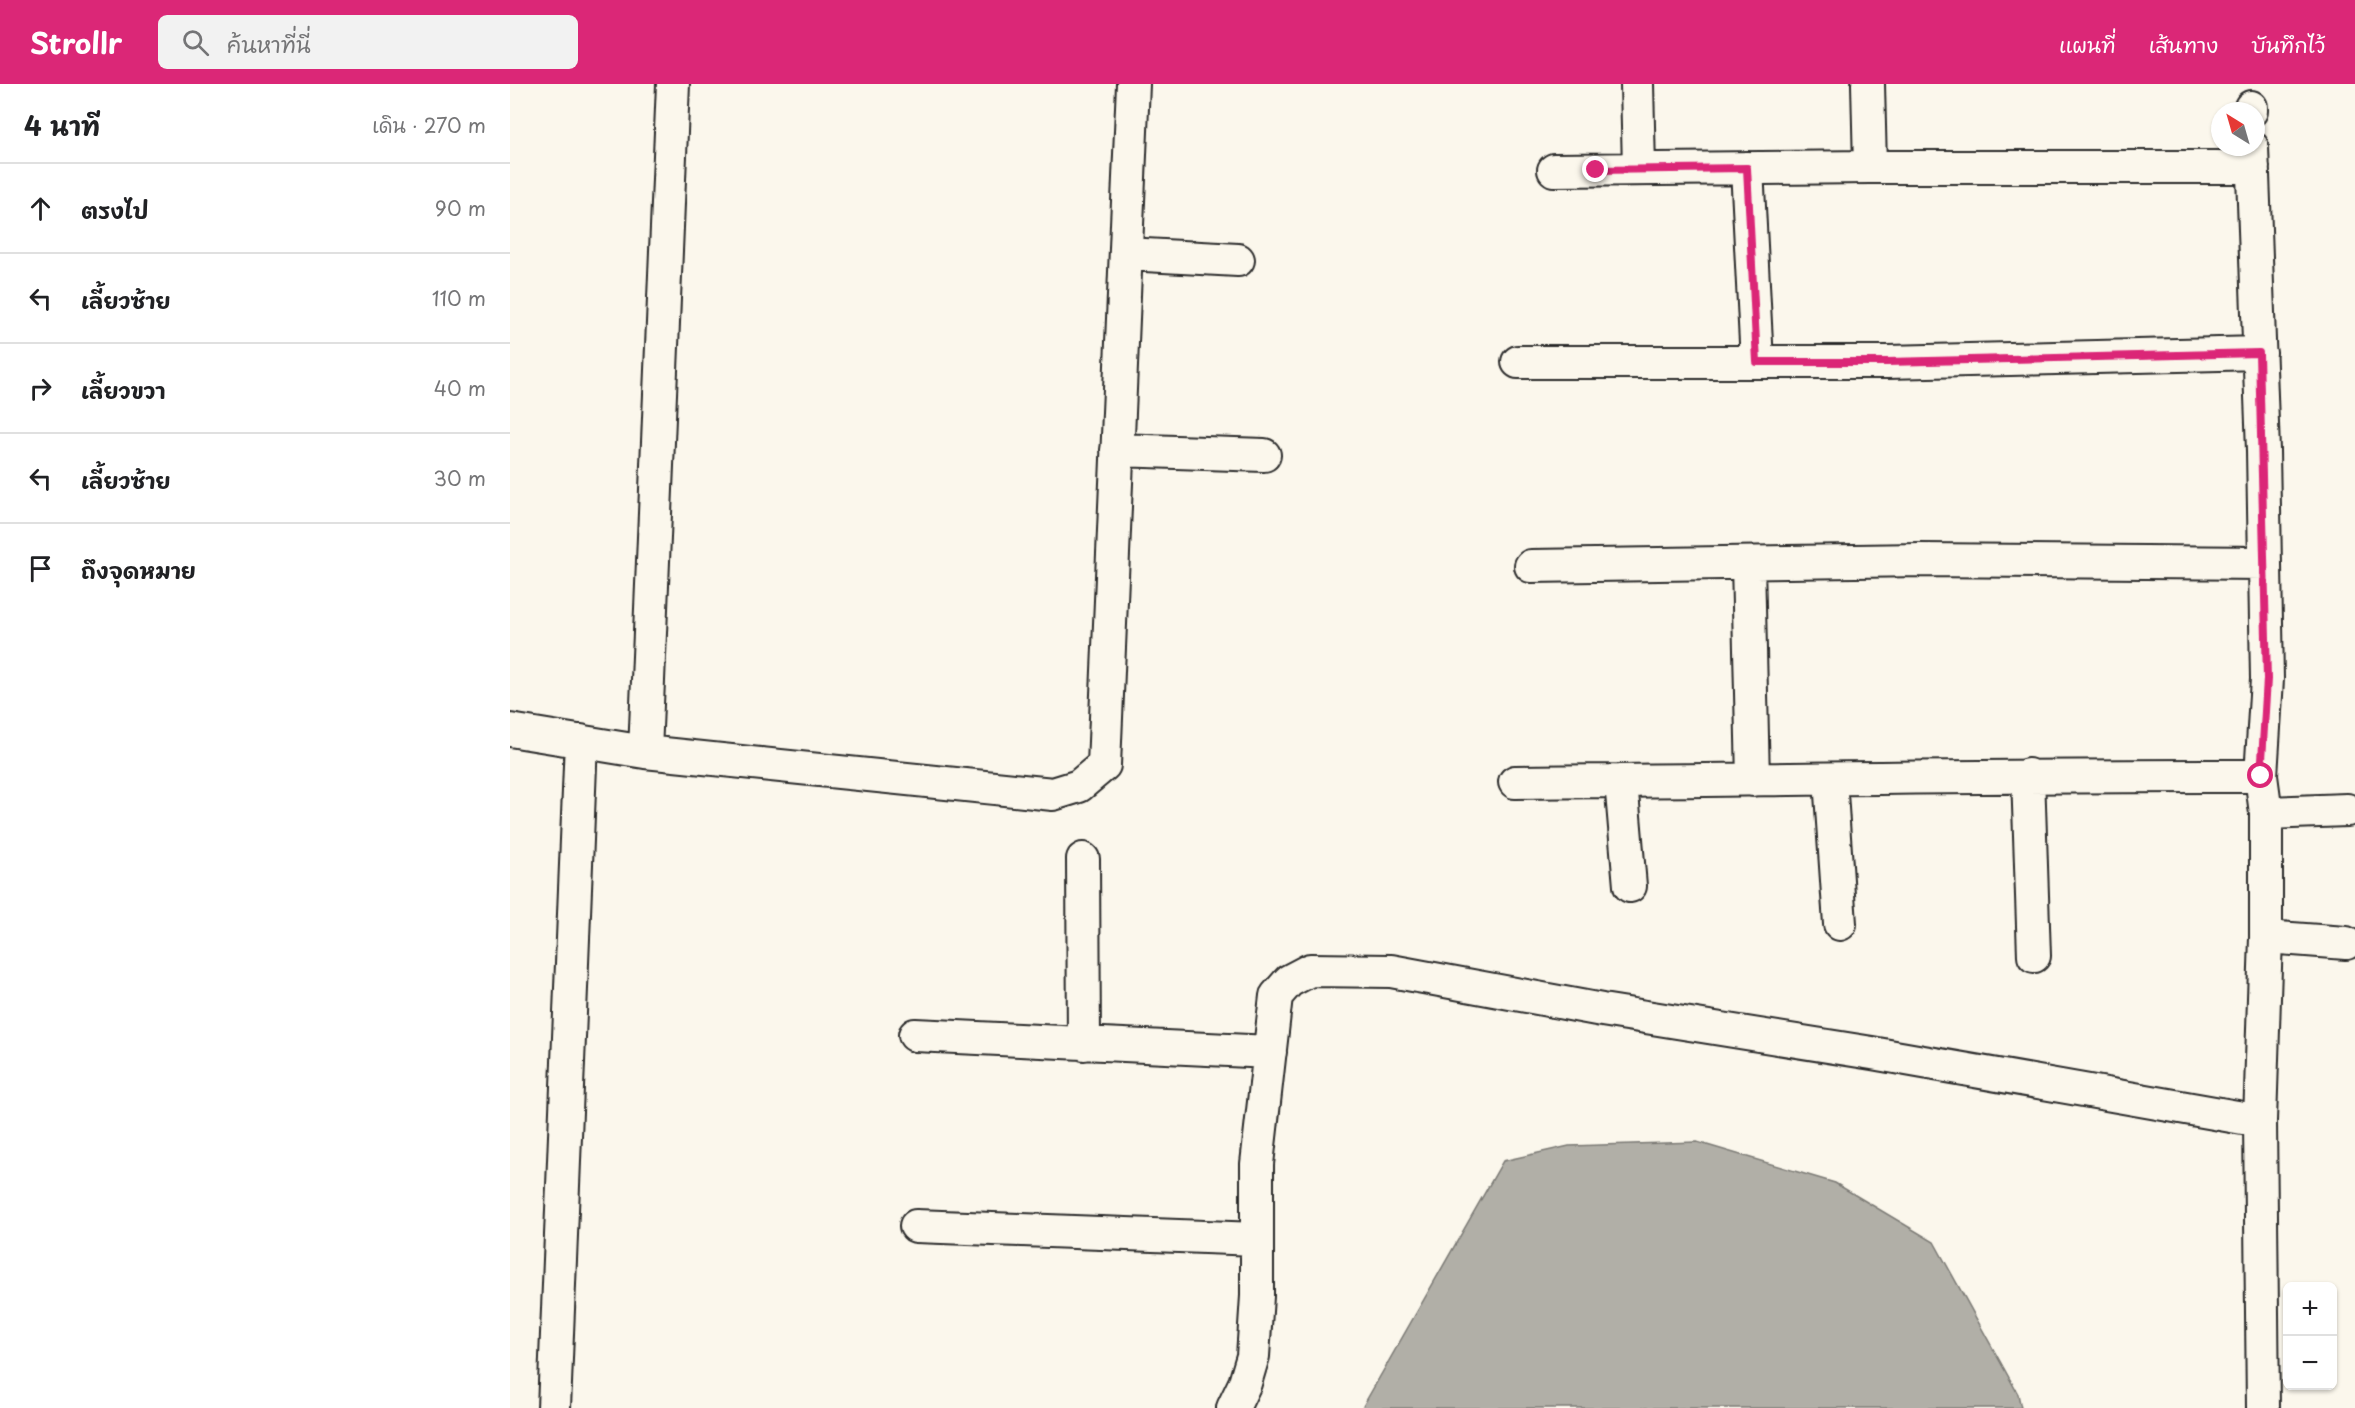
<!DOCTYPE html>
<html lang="th">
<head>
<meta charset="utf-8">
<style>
  :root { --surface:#fff; --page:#f2f2f2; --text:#202124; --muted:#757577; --line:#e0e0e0; --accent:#db2777 }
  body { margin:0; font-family:"Playpen Sans","Playpen Sans Thai",sans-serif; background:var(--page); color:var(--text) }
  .controls { position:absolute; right:18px; bottom:18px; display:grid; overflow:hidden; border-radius:9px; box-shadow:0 2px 4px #0004 }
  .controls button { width:54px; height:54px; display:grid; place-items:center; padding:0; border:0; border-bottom:2px solid var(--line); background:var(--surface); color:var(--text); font:30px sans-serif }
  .compass { position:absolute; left:1701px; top:18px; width:54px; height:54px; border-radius:50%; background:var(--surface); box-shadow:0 2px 4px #0004; rotate:323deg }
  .stop { position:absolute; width:18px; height:18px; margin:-14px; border:4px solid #db2777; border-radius:50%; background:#fff }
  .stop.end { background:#db2777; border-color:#fff; box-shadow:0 2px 6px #0008 }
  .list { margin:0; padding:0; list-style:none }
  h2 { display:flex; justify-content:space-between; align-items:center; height:78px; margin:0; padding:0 24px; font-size:26px }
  h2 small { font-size:20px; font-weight:400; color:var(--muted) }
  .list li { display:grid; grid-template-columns:39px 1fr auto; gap:18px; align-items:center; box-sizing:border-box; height:90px; padding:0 24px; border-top:2px solid var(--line) }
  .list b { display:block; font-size:22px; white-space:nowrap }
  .list em { font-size:20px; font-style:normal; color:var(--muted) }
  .icon { flex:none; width:33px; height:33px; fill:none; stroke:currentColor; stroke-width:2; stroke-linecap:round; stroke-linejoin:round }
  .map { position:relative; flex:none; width:1845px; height:1324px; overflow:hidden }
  header { display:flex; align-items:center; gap:36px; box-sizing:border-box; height:84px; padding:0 30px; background:var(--accent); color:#fff }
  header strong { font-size:28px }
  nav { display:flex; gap:33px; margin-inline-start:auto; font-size:21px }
  .search { width:420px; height:54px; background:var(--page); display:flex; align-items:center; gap:15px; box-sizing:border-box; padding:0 21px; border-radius:9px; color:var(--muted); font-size:22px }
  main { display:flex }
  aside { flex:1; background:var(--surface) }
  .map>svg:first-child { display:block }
  .water { fill:#b1afa7; stroke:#7b7a75; stroke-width:1.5 }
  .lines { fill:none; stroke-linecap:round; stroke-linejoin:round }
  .minor-casing { stroke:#2b2b2b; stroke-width:36 }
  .minor { stroke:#fbf7ec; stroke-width:32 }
  .route { stroke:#db2777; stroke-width:8 }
</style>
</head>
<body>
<header>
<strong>Strollr</strong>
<div class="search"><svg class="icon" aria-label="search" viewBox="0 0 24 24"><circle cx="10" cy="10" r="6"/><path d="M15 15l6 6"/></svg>ค้นหาที่นี่</div>
<nav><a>แผนที่</a><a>เส้นทาง</a><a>บันทึกไว้</a></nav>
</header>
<main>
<aside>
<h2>4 นาที<small>เดิน · 270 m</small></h2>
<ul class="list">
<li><svg class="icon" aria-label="ahead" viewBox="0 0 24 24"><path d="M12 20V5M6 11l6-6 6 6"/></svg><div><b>ตรงไป</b></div><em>90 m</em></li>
<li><svg class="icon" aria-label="left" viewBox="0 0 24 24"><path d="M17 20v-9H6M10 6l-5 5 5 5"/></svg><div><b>เลี้ยวซ้าย</b></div><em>110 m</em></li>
<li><svg class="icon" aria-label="right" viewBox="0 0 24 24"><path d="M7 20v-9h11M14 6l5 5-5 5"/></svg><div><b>เลี้ยวขวา</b></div><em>40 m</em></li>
<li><svg class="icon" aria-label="left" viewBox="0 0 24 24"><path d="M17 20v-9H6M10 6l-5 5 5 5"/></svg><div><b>เลี้ยวซ้าย</b></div><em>30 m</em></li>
<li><svg class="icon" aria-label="arrive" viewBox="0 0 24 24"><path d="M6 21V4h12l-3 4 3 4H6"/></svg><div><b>ถึงจุดหมาย</b></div></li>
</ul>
</aside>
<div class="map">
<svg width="1845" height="1324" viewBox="0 0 1845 1324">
  <rect width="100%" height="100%" fill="#fbf7ec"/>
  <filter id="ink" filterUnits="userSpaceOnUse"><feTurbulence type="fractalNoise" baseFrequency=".0167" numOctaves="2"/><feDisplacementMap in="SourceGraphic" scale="12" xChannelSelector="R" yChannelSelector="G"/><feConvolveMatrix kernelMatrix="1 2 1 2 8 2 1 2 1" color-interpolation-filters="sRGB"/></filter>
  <g filter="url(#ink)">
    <path class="water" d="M 1187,1058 L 1325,1099 L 1424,1158 L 1508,1310 L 1511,1324 L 852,1324 L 993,1077 L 1059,1062 Z"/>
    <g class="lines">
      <g class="minor-casing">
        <path id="minor" d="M 1127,0 L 1129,85
          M 1358,0 L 1360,83
          M 1741,23 L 1741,27
          M 1742,63 L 1753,367 L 1757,595 L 1751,692 L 1756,729 L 1756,853 L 1750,1037 L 1753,1324
          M 1237,84 L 1247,278
          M 1044,86 L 1360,83 L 1743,83
          M 616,170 L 728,176
          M 1008,278 L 1377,278 L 1750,269
          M 607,366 L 754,371
          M 1238,479 L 1243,696
          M 1021,482 L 1411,476 L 1755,479
          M 0,646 L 135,668 L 543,710 L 569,702 L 594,681 L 623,0
          M 135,668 L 163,0
          M 1518,691 L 1524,872
          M 1320,695 L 1330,840
          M 1111,697 L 1120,802
          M 1005,698 C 1254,696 1503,691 1751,692
          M 1756,729 L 1837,726
          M 573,775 L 574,960
          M 1756,853 L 1836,859
          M 405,951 L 760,968
          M 406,1142 L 747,1155
          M 44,1324 L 71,657
          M 723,1324 L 735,1299 L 743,1272 L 747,1212 L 747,1080 L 766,912 L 779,897 L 800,886 L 881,887 L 1092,926 L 1362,969 L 1750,1037"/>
      </g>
      <use href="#minor" class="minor"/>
    </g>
  </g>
  <g class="lines" filter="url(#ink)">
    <path class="route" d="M 1086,86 L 1237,84 L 1247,278 L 1377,278 L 1749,269 L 1757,595 L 1751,692"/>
  </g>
</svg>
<div class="controls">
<button>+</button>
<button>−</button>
</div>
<svg class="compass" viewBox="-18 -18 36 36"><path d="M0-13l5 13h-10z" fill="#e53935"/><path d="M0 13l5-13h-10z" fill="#757577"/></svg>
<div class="stop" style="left:1751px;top:692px"></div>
<div class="stop end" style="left:1086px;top:86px"></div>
</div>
</main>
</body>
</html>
